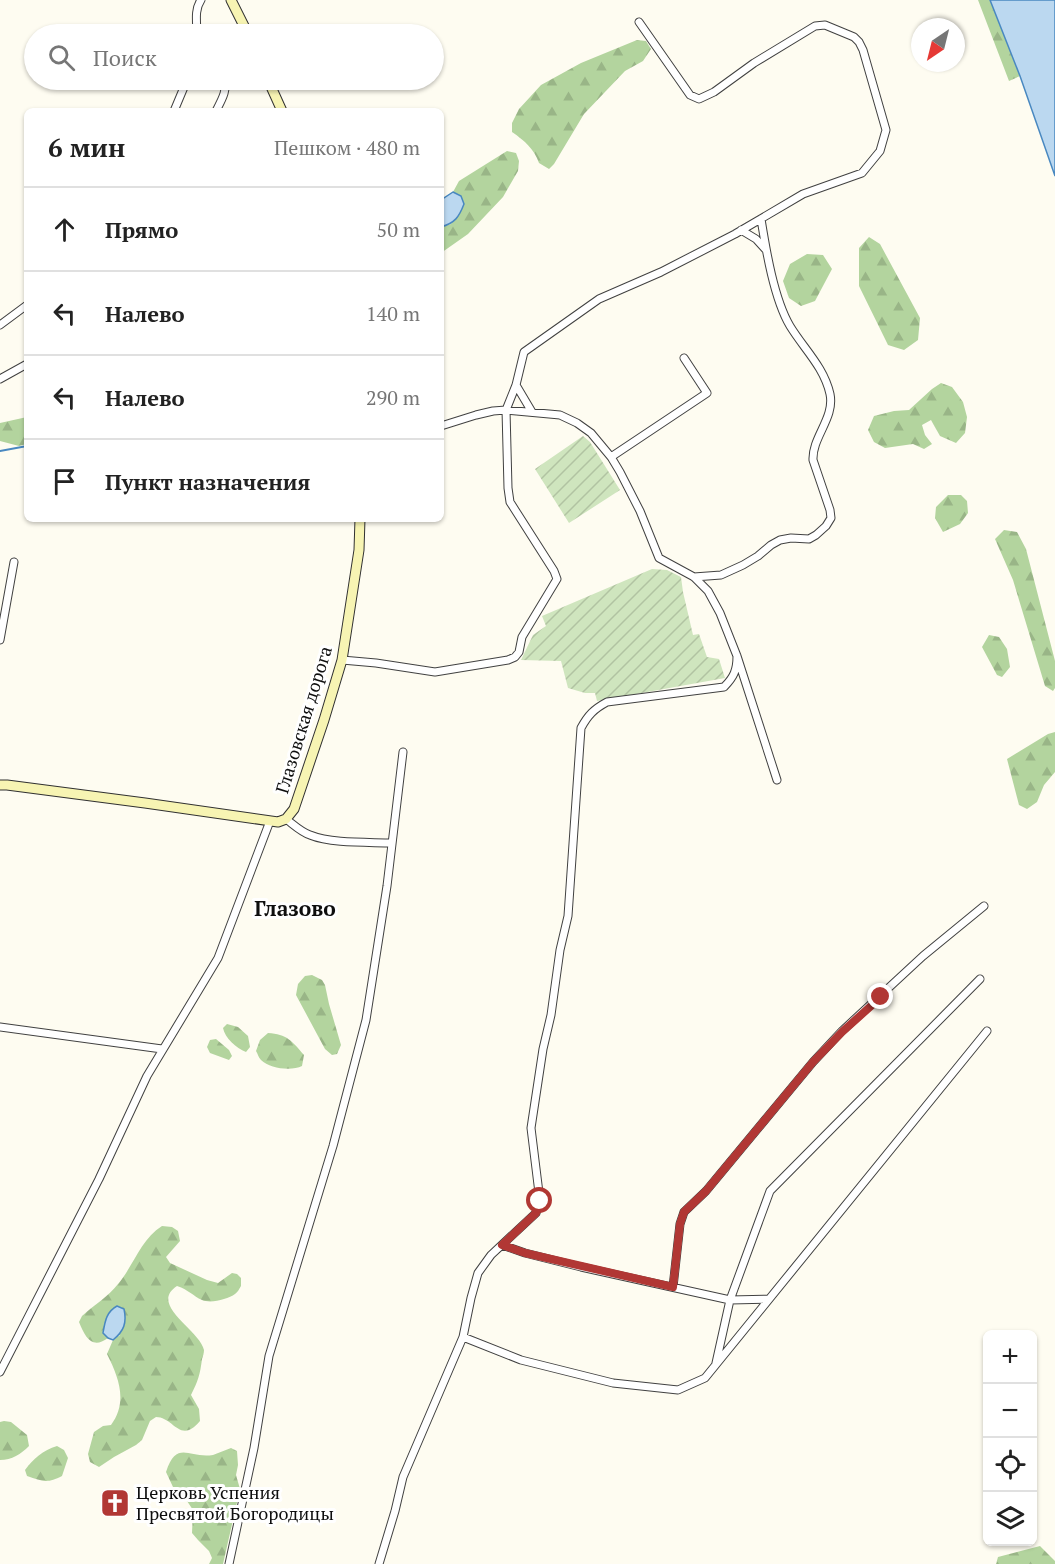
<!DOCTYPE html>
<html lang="ru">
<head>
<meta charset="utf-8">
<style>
  :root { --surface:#fff; --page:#f6f6f6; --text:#222; --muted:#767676; --line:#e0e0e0 }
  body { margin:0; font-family:"PT Serif",serif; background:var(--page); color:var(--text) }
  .controls { position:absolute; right:18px; bottom:18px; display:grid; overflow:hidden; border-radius:9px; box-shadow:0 2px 4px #0004 }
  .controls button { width:54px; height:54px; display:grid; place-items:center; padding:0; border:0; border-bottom:2px solid var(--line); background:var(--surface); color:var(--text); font:30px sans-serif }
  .compass { position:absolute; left:911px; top:18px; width:54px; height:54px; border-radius:50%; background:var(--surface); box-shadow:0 2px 4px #0004; rotate:215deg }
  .stop { position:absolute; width:18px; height:18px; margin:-14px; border:4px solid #b13734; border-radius:50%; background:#fff }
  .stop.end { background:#b13734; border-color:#fff; box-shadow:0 2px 6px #0008 }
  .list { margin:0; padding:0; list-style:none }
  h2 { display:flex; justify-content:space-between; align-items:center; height:78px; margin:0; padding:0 24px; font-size:26px }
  h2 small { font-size:20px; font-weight:400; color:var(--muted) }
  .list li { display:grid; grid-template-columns:39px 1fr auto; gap:18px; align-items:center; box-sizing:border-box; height:84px; padding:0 24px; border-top:2px solid var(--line) }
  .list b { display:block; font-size:22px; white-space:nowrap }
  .list em { font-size:20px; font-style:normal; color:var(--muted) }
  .icon { flex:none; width:33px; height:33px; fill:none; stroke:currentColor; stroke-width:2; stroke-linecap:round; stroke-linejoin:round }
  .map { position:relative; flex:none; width:1055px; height:1564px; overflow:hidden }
  .search { position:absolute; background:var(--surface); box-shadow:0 2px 4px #0004; left:24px; top:24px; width:420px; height:66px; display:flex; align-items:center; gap:15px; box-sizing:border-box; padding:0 21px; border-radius:33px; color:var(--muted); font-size:22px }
  .panel { position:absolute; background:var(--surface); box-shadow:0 2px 4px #0004; left:24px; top:108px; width:420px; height:414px; border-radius:9px }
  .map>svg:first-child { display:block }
  .forest { fill:url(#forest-firs) }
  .garden { fill:url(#garden-furrows) }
  .water { fill:#bbd8f0; stroke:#4988c0; stroke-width:1.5 }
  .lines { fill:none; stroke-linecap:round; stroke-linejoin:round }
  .stream { stroke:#4988c0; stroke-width:2 }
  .street-casing { stroke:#414141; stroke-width:9 }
  .secondary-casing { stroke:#303030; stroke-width:11 }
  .street { stroke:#fff; stroke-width:7 }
  .secondary { stroke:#f7f4b3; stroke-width:9 }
  .route { stroke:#b13734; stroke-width:8 }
  .labels { text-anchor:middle; stroke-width:6; stroke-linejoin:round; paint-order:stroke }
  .street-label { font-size:18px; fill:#0e0e0e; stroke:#fff }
  .poi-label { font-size:18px; fill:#0e0e0e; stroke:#fff; text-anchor:start }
  .quarter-label { font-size:21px; font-weight:bold; fill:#0e0e0e; stroke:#fff }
</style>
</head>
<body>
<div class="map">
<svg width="1055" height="1564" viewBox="0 0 1055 1564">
  <defs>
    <pattern id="forest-firs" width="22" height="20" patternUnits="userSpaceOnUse" patternTransform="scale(1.5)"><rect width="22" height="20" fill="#b3d49e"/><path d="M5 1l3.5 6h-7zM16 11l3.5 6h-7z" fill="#99b587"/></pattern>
    <pattern id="garden-furrows" width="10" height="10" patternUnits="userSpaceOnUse" patternTransform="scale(1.5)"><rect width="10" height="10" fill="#cfe5be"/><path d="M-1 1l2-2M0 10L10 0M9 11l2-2" fill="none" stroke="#b1c3a2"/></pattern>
  </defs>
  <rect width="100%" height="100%" fill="#fefcf1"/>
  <path class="forest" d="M 978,0 L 990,0 L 1020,76 L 1009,81 Z
    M 637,40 L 646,41 L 651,49 L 643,61 L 625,71 L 584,114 L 554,164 L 549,169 L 539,163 C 534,149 525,141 512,132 L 512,123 L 519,109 L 541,85 L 581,63 Z
    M 507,151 L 516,153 L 519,161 L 518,171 L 503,197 L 468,234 L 441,253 L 441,227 L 451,224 L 461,196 L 453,192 L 459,181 Z
    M 869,237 L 880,244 L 920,318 L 918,340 L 904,350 L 888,345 L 859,286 L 859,248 Z
    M 807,254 L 823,255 L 832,269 L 815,301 L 801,306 L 789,298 L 783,281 L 790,264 Z
    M 941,383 L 952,387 L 963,402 L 967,417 L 965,433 L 956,443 L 940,436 L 931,420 L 922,425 L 925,435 L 932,444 L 924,449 L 913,444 L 885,448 L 874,442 L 868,430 L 874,416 L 894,411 L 909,410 L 932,389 Z
    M 27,417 L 27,444 L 19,446 L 0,441 L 0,423 Z
    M 948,495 L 961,495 L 967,501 L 968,513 L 960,524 L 943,532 L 935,518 L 936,507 Z
    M 1004,530 L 1017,532 L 1026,549 L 1055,661 L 1055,688 L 1053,691 L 1045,686 L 1013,580 L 995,539 Z
    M 989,635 L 999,637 L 1007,649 L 1010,667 L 1002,677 L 997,675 L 982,647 Z
    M 1055,732 L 1055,772 L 1044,785 L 1037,802 L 1027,809 L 1019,805 L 1007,759 L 1048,734 Z
    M 312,975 L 322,980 L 325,985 L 329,1004 L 341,1045 L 337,1054 L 332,1055 L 325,1049 L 296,995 L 298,984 L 305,976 Z
    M 227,1024 L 238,1027 L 248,1036 L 250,1047 L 246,1052 C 236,1048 225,1038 223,1028 Z
    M 268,1033 C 287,1034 292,1041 304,1055 L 302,1066 C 292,1071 270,1069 261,1060 C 258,1057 258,1054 256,1051 L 260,1040 Z
    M 216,1039 L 229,1050 L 232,1056 L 229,1060 L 210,1053 L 207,1047 L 210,1040 Z
    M 162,1226 L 172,1227 L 178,1231 L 180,1241 L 166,1257 L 170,1263 L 207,1280 L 218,1283 L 232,1273 L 237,1274 L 241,1278 L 241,1286 C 239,1289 238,1292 235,1294 C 228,1299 211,1304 202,1300 C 193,1296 189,1290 177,1286 C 148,1305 200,1330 204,1350 C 204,1353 203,1356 202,1359 C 200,1375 198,1381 191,1395 L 199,1409 L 200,1421 C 180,1445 174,1417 156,1417 L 150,1421 L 142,1440 L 136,1445 L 114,1457 L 99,1467 L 90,1462 L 88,1454 L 94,1432 L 103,1426 L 111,1425 C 128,1402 119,1378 107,1354 L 113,1340 L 120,1335 L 103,1333 L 108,1338 C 92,1350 85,1337 79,1322 L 82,1316 C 94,1305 109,1296 118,1284 C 134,1265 141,1239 162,1226 Z
    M 4,1421 L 11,1422 L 27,1435 L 29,1446 C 21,1454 12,1460 0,1460 L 0,1422 Z
    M 57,1446 L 64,1450 L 68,1458 L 62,1476 C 47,1484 42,1481 27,1476 L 25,1470 C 33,1459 43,1450 57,1446 Z
    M 231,1448 L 237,1451 L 238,1465 L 236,1475 L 240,1489 L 223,1564 L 209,1564 L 212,1558 L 209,1551 L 198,1540 L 192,1533 L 193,1510 L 185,1498 L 173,1487 L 166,1472 C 177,1439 189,1459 213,1455 C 219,1453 225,1450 231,1448 Z
    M 1040,1546 L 1055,1561 L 1055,1564 L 996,1564 L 998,1557 Z"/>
  <path class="garden" d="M 583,436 L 590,442 L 620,490 L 569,523 L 535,469 Z
    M 652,569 L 667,570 L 681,577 L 683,592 L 693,635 L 699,634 L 707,657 L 719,659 L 725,678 L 597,701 L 595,693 L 585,693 L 568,688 L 561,661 L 521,660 L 533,635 L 546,626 L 542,616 Z"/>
  <path class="water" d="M 990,0 L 1055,0 L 1055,176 L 1020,76 Z
    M 453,192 L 461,196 L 464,204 C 459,217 455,223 441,227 L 441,200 Z
    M 117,1306 L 124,1309 C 127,1323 124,1331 113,1340 L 108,1338 L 103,1333 C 105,1322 106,1312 117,1306 Z"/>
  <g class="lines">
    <path class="stream" d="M 0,451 L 27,446"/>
    <g class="street-casing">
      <path id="street" d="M 197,34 C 197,23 194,10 201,0
        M 174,111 L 187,80
        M 216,111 C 221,101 228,90 224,80
        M 741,230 L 756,239 L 766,250
        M 0,325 L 27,305
        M 0,379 L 27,364
        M 516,385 L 532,412
        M 441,426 L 476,415 L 493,411 L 506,410 L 560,415 L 577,423 L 591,433 L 611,457 L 620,472 L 640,511 L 659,558 L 694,577 L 708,591 L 720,613 L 737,656 L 777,780
        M 611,457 L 707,393 L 684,358
        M 694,577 L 721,575 L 743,565 L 758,556 L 771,545 L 780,540 L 791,538 L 809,539 L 816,535 L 826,526 L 831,518 L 830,510 L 813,460 C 812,437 835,418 830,394 C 824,367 804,349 790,326 C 774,299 766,250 761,219
        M 0,640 L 14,562
        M 342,660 L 376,663 L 435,672 L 508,660 L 515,657 L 519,652 L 522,637 L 557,579 L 554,571 L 510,502 L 508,488 L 506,410 L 516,385 L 524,352 L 599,299 L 661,272 L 735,234 L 803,194 L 862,173 L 880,151 L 886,130 L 863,50 L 859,42 L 854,37 L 825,25 L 815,26 L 754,63 L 714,92 L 699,99 L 690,95 L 639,22
        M 286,819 C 294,825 301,832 310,835 C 332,844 368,842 392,843
        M 0,1027 L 162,1049
        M 502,1245 L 525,1253 L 581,1267 L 730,1300 L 769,1299
        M 673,1287 L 680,1224 L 684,1212 L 706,1191 L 813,1062 L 842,1031 L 923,956 L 984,906
        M 463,1337 L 521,1360 L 613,1383 L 678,1390 L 705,1378 L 987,1031
        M 716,1363 L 730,1300 L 770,1191 L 980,979
        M 0,1372 L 99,1179 L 147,1076 L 218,958 L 270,821
        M 229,1564 L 254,1448 L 269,1356 L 333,1146 L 366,1020 L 387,886 L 403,752
        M 379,1564 L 395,1511 L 403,1477 L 463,1337 L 471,1298 L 478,1273 L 491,1255 L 536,1213 L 540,1201 L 531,1128 L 543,1049 L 551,1015 L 560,950 L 568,916 L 581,728 C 588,715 594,709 607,702 L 724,687 C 734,677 737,670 737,656"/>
    </g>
    <g class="secondary-casing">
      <path id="secondary" d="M 231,0 L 248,34
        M 268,80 L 282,111
        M 0,785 L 7,785 L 145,803 L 278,822 L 286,819 L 294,809 L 324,720 L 342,660 L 359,550 L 360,519"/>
    </g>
    <use href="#street" class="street"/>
    <use href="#secondary" class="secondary"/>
  </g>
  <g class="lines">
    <path class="route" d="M 540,1201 L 536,1213 L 502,1245 L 525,1253 L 673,1287 L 680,1224 L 684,1212 L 706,1191 L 813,1062 L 842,1032 L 881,997"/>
  </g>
  <defs>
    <g id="church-square" transform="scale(1.5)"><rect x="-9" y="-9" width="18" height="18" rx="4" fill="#b13734" stroke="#fff"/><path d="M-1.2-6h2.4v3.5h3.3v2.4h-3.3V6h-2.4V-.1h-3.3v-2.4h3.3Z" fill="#fff"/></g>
  </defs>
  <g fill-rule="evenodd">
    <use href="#church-square" x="115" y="1503"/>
  </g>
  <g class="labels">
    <g class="street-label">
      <text transform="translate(304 720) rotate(-73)" y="6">Глазовская дорога</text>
    </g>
    <g class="poi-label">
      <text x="136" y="1499">Церковь Успения<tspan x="136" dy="21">Пресвятой Богородицы</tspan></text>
    </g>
    <g class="quarter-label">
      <text x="295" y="916">Глазово</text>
    </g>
  </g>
</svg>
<div class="controls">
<button>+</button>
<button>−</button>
<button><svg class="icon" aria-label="locate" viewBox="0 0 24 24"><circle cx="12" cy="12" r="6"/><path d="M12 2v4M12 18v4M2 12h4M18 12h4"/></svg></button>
<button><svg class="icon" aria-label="layers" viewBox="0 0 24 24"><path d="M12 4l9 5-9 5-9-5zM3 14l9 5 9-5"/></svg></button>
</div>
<svg class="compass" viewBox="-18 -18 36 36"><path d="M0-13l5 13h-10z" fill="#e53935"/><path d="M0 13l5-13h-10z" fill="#767676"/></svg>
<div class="stop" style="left:540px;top:1201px"></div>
<div class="stop end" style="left:881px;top:997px"></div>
<div class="search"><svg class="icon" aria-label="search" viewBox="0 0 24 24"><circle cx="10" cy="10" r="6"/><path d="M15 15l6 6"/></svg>Поиск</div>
<section class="panel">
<h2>6 мин<small>Пешком · 480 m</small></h2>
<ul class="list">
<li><svg class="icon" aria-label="ahead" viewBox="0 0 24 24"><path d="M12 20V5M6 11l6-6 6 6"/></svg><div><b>Прямо</b></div><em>50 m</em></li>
<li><svg class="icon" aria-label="left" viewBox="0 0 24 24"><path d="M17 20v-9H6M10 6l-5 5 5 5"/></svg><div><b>Налево</b></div><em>140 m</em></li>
<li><svg class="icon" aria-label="left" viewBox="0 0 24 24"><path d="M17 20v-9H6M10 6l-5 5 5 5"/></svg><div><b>Налево</b></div><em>290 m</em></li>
<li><svg class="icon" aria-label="arrive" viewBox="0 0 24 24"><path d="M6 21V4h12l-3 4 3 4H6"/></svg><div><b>Пункт назначения</b></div></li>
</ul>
</section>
</div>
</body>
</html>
